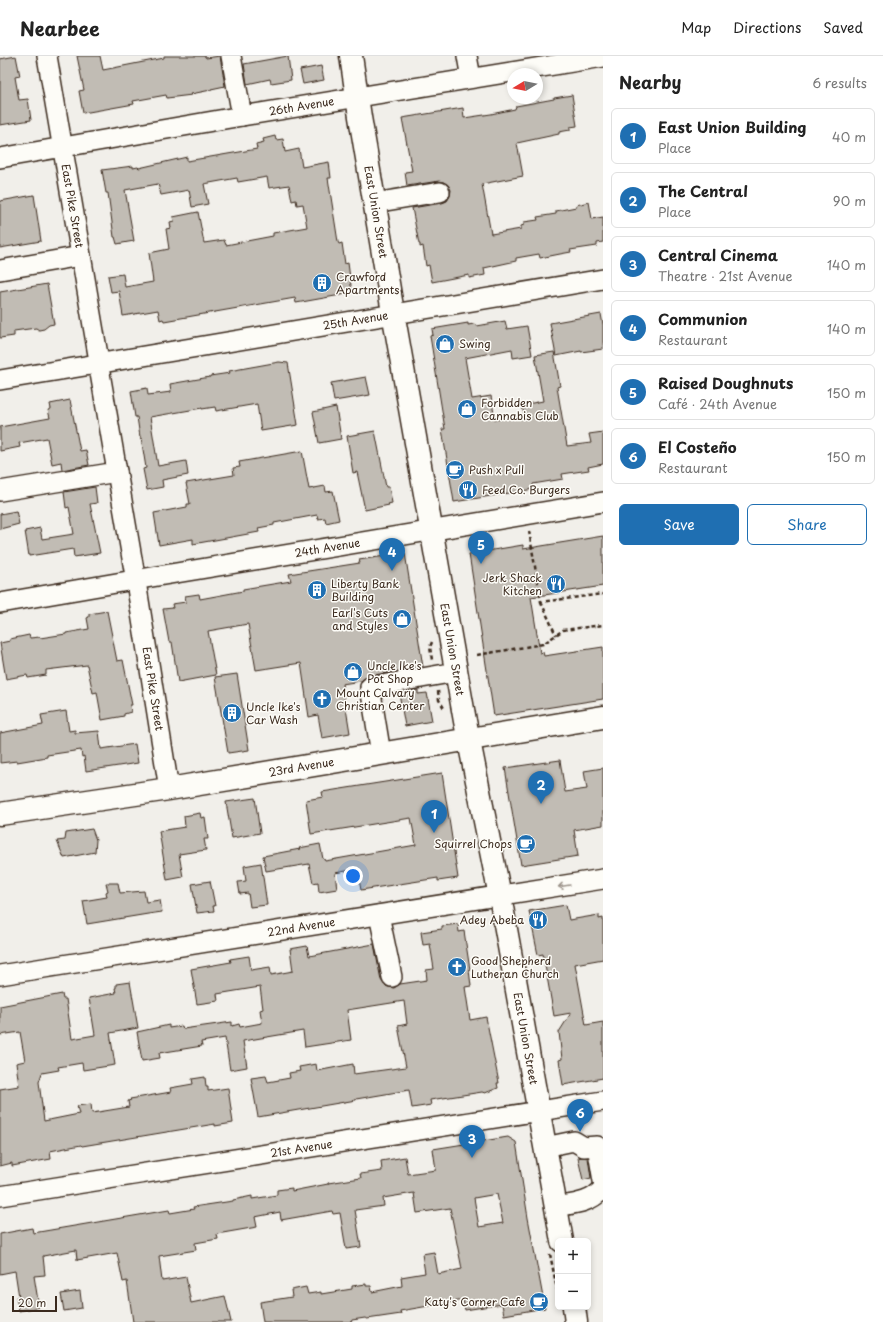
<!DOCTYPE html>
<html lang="en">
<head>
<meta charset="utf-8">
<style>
  :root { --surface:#fff; --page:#f2f2f2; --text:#222; --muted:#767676; --line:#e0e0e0; --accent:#1f6fb2 }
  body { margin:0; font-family:"Playpen Sans",sans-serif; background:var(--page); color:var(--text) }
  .controls { position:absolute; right:12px; bottom:12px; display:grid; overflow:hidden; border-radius:6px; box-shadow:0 2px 6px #0003 }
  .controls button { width:36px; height:36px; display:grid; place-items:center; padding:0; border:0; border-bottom:1px solid var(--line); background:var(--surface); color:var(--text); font:20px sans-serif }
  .compass { position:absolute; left:507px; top:12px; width:36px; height:36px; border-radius:50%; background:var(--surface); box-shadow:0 2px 6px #0003; rotate:260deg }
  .scale { position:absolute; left:12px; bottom:10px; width:45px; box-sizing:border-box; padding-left:4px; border:2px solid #3b2a1e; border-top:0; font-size:11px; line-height:14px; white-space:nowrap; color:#3b2a1e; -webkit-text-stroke:3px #fdfcf7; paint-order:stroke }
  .you { position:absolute; left:353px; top:820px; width:14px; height:14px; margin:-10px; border:3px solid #fff; border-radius:50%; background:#1a73e8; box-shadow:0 0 0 6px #1a73e833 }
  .badge { display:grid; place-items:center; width:26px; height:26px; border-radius:50%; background:var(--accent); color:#fff; font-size:13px; font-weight:700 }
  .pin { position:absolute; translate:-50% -33px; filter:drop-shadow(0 1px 2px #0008) }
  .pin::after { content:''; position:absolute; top:21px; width:14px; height:12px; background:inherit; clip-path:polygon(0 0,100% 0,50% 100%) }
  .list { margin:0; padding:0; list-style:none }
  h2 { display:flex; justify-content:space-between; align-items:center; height:52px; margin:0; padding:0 16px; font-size:17px }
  h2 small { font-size:13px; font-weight:400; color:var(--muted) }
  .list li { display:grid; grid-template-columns:26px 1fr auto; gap:12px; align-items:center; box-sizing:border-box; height:56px; margin:0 8px 8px; padding:0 8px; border:1px solid var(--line); border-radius:6px }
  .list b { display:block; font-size:15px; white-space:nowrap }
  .list p { margin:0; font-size:13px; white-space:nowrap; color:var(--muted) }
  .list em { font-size:13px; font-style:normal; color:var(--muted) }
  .actions { display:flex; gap:8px; padding:12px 16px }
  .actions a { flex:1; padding:9px 0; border:1px solid var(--accent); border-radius:6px; text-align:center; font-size:14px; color:var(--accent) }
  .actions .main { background:var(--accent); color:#fff }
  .map { position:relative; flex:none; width:603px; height:1266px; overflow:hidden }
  header { display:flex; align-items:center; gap:24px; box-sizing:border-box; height:56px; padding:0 20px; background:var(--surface); border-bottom:1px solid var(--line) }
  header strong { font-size:19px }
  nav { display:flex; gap:22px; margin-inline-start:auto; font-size:14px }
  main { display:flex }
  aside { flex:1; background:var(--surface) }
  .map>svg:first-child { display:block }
  .building { fill:#c1bcb4; stroke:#3b2a1e; fill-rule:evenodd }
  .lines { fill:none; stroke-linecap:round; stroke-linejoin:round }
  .minor-casing { stroke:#3b2a1e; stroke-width:22 }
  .major-casing { stroke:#3b2a1e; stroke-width:25 }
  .path { stroke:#3b2a1e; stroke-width:2.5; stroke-dasharray:4 3; stroke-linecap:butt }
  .minor { stroke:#fdfcf7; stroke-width:19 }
  .major { stroke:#fdfcf7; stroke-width:22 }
  .oneway { stroke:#9c938a }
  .labels { text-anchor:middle; stroke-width:3; stroke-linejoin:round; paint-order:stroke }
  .street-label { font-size:11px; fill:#3b2a1e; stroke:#fdfcf7 }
  .poi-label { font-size:11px; fill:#3b2a1e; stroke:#fdfcf7; text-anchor:start }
</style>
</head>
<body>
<header>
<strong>Nearbee</strong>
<nav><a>Map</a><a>Directions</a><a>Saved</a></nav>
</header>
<main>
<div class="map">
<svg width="603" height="1266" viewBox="0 0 603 1266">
  <rect width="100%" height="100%" fill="#f1efea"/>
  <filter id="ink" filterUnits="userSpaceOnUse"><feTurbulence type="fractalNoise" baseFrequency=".025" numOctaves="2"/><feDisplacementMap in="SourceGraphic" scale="8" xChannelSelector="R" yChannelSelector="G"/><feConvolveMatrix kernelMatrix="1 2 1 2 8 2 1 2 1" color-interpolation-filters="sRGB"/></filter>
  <g filter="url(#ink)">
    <path class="building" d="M 16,0 L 20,20 L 15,21 L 19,44 L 28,43 L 31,64 L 0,69 L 0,3 Z
      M 77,0 L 100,0 L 103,14 L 164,2 L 164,0 L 205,0 L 206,2 L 220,0 L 225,30 L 211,33 L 211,34 L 191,38 L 192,39 L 167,42 L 166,39 L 133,45 L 134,48 L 83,57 L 79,35 L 84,34 Z
      M 288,0 L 291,24 L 271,27 L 270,23 L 247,28 L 244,8 Z
      M 321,10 L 324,24 L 303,28 L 300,14 Z
      M 572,39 L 577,70 L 570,71 L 570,74 L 559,76 L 559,78 L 517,87 L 523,120 L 482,128 L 491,178 L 521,173 L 521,170 L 524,169 L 524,166 L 538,164 L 537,161 L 556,158 L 556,155 L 576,151 L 576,149 L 589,146 L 592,163 L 603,161 L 603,186 L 597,187 L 597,190 L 570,194 L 571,196 L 560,198 L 540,202 L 539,198 L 516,202 L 516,205 L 484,212 L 485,219 L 469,222 L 469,219 L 432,226 L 429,209 L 426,210 L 423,190 L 420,191 L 420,188 L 419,188 L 412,152 L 442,147 L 447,145 L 450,140 L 451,134 L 448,129 L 443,126 L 439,125 L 407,130 L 405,116 L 412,115 L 402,62 L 463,52 L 464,62 L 491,58 L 515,53 L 516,50 L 554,43 L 554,42 Z
      M 275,80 L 276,84 L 283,83 L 285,96 L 299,93 L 302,111 L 329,106 L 331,122 L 328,122 L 338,186 L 339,188 L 342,187 L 345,208 L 348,207 L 352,237 L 296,247 L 295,242 L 164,265 L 163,263 L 160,264 L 158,254 L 123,260 L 119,235 L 111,236 L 108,220 L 123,218 L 125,231 L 153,226 L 149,197 L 169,193 L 166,173 L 171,172 L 170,166 L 174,165 L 173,161 L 198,156 L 204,187 L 224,184 L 226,189 L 273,180 L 273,177 L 307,171 L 303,148 L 297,149 L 296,144 L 292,145 L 289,129 L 269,132 L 267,121 L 238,126 L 237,122 L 204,128 L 208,148 L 192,151 L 189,134 L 161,139 L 158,128 L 125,134 L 134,185 L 117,188 L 115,181 L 114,181 L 108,137 L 106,137 L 102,114 L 133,110 L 133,112 L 138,111 L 139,112 L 187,101 L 187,105 L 257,93 L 256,88 L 264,86 L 263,83 Z
      M 34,139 L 41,185 L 0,192 L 0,145 Z
      M 47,228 L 54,268 L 49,269 L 44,273 L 39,274 L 36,272 L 14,275 L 14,280 L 0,282 L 0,236 Z
      M 601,258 L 603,269 L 603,293 L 581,296 L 581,295 L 556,300 L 550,267 Z
      M 505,265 L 507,273 L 527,270 L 532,299 L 513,302 L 512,293 L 465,302 L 472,343 L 491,340 L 495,364 L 524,359 L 522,349 L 543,345 L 535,299 L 554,296 L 560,330 L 557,331 L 567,390 L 591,387 L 589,378 L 603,376 L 603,408 L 588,411 L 589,414 L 562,418 L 563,423 L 533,428 L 534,433 L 454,446 L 442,373 L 445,373 L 430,280 L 433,279 L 432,273 L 468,267 L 468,269 L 474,268 L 477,270 Z
      M 279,306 L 288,307 L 298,369 L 261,375 L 257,348 L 216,355 L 215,351 L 202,353 L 202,352 L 150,361 L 158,410 L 186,405 L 188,419 L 162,424 L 163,431 L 147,434 L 143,413 L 146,412 L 141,381 L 140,381 L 137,361 L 135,361 L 131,335 L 147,332 L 148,339 L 171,336 L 170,328 L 210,321 L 210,320 L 230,317 L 229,315 Z
      M 366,321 L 370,339 L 334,345 L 331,327 Z
      M 70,344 L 80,395 L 86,394 L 89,409 L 62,414 L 61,406 L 52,408 L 47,382 L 19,387 L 20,391 L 0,395 L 0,371 L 50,362 L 48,354 L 51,353 L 50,348 Z
      M 336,351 L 341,383 L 319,387 L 313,356 Z
      M 375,375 L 386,431 L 389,431 L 392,447 L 388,448 L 389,449 L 365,454 L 357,416 L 353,417 L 347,380 Z
      M 302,395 L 309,433 L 325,430 L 326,436 L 333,435 L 339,464 L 326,467 L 325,462 L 318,463 L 317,459 L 274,467 L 274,469 L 258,472 L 259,476 L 193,488 L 193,483 L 159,489 L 154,457 L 187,451 L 187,448 L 190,448 L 186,427 L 234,419 L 233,412 L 240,411 L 239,406 Z
      M 95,431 L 97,447 L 90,448 L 100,497 L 74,501 L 73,493 L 29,500 L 25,475 L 40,472 L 42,483 L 74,478 L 69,451 L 66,452 L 64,436 Z
      M 16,455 L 19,468 L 0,473 L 0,458 Z
      M 603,480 L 603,530 L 531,541 L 540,597 L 543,596 L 544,600 L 603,591 L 603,643 L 494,660 L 469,498 L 523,489 L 523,493 Z
      M 405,497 L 423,611 L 368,620 L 361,625 L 342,628 L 350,677 L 322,682 L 318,659 L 309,661 L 301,607 L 256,614 L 248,568 L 208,575 L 216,619 L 178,626 L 172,586 L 169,586 L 163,553 L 173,552 L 172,548 L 186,546 L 185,540 L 199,538 L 200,543 L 243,535 L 243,533 L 291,525 L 289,518 L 360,507 L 359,504 Z
      M 107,555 L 117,605 L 123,604 L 132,649 L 130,649 L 131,656 L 124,658 L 124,660 L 102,664 L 97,636 L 93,637 L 87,609 L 46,614 L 46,619 L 28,622 L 27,619 L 6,623 L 0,587 L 10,585 L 10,583 L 29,579 L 30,582 L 40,581 L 40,582 L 66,578 L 66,577 L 89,573 L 87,562 L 89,561 L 89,558 Z
      M 237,618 L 249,694 L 228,697 L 215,621 Z
      M 418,634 L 418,638 L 427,637 L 432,665 L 405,670 L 399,637 Z
      M 66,655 L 69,675 L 75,674 L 75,677 L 99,675 L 101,693 L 135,688 L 138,707 L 86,715 L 84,700 L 82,701 L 81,694 L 47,699 L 47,701 L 17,706 L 17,705 L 0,707 L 0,677 L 43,669 L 41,659 Z
      M 560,704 L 565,736 L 587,733 L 584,715 L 603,712 L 603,769 L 574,774 L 578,800 L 521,809 L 505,712 Z
      M 442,717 L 458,822 L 438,825 L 438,822 L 361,834 L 357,813 L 335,817 L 337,833 L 319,836 L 318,826 L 313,827 L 309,808 L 266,815 L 263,800 L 300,793 L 299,792 L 320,788 L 323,803 L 324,803 L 325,805 L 416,789 L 411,762 L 311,778 L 306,744 L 323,741 L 322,736 Z
      M 255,742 L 260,777 L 232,782 L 226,746 Z
      M 200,757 L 201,762 L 205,761 L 208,783 L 204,783 L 206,794 L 179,798 L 183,821 L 167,824 L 159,775 L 185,771 L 184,760 Z
      M 92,773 L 96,784 L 95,796 L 64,802 L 57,785 L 65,784 L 66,777 Z
      M 261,807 L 267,849 L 250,851 L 248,837 L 240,838 L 238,826 L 246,825 L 244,810 Z
      M 210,825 L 215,850 L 213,850 L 214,855 L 197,857 L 192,828 Z
      M 106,827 L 118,827 L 120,837 L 144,835 L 146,846 L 160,844 L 162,856 L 148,858 L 87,868 L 83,845 L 107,841 L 106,836 L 108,835 Z
      M 566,849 L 569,864 L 599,859 L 599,863 L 603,862 L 603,903 L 575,908 L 586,969 L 603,966 L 603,1022 L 563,1029 L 559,1004 L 562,1003 L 559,976 L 571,957 L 554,960 L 543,898 L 538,899 L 529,855 Z
      M 458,868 L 459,876 L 464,875 L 470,914 L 469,914 L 471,930 L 465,931 L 470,964 L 486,961 L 499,1027 L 497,1027 L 498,1032 L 485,1037 L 482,1036 L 430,1044 L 431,1049 L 412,1052 L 409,1034 L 356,1043 L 356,1044 L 258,1061 L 251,1022 L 266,1020 L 268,1026 L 290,1022 L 289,1017 L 300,1015 L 299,1011 L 316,1008 L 317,1015 L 353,1008 L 354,1018 L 406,1011 L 398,970 L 407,968 L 404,945 L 347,954 L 351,984 L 305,991 L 303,975 L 243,985 L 247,1011 L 230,1014 L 225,982 L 201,986 L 202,990 L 159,997 L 160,1002 L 142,1005 L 137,976 L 169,969 L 169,972 L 182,970 L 183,973 L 232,966 L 232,970 L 239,968 L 240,971 L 262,967 L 260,954 L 263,953 L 260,931 L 217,938 L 218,945 L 197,948 L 191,913 L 231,906 L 230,903 L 249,900 L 251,914 L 270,911 L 271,919 L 293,915 L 290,893 L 307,890 L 309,900 L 374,888 L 381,924 L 384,929 L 388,931 L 394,932 L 400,928 L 427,924 L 426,914 L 434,913 L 430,888 L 423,889 L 421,876 L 442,873 L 442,870 Z
      M 130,926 L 138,972 L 110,977 L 115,1009 L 83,1014 L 82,1007 L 58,1011 L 59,1014 L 42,1017 L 39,1026 L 44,1065 L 79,1058 L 77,1050 L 91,1048 L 92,1057 L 129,1051 L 128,1045 L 131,1044 L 130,1043 L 171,1036 L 170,1032 L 193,1028 L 192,1023 L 205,1021 L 206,1031 L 208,1031 L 208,1035 L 228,1032 L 233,1067 L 215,1070 L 215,1068 L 82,1090 L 81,1089 L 50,1095 L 51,1103 L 12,1110 L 12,1107 L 0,1110 L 0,1033 L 19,1030 L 16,1007 L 25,1005 L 20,976 L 0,979 L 0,950 L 62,938 L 63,943 L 66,943 L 72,983 L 95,979 L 89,942 L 116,937 L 115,932 L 116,932 L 116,928 Z
      M 508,1081 L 516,1086 L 528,1162 L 545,1252 L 504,1259 L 502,1248 L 465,1254 L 463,1244 L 400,1255 L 401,1258 L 367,1263 L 365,1262 L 352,1264 L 351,1266 L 263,1266 L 260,1246 L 292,1241 L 291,1234 L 306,1231 L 308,1238 L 321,1236 L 321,1238 L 352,1233 L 352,1230 L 366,1228 L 366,1230 L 371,1230 L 372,1236 L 402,1230 L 401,1221 L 425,1217 L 422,1198 L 434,1196 L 438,1218 L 462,1213 L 450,1152 L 417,1157 L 414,1137 L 383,1142 L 384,1150 L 355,1154 L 361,1191 L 346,1193 L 340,1157 L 333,1158 L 332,1155 L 281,1164 L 280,1156 L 255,1161 L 257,1171 L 217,1178 L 218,1183 L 195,1187 L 196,1194 L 159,1200 L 162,1225 L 186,1221 L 191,1247 L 225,1240 L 231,1266 L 133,1266 L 127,1225 L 123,1226 L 117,1197 L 77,1204 L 76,1194 L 43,1200 L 45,1219 L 34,1220 L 39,1251 L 19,1255 L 16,1241 L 19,1241 L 15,1215 L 0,1218 L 0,1178 L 32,1172 L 33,1177 L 169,1154 L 170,1157 L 194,1153 L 193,1151 L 233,1145 L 233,1144 L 252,1140 L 252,1143 L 277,1139 L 277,1134 L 292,1132 L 292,1135 L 328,1128 L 328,1127 L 361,1122 L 360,1118 L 382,1115 L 381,1105 L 405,1101 L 408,1118 L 436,1114 L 433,1093 ZM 497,1138 L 503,1167 L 479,1171 L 474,1142 Z
      M 582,1101 L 588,1102 L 591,1122 L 583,1124 L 578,1102 Z
      M 80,1235 L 82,1252 L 64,1255 L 61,1238 Z"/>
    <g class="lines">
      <g class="minor-casing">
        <g id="minor">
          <path id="s1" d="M 47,0 L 98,299"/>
          <path d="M 231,0 L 242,60"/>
          <path d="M 467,0 L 471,22"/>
          <path id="s2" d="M 0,102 L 242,60 L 603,1"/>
          <path d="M 374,147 L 440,136"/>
          <path d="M 0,214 L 81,200"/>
          <path id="s3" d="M 108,306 L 603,223"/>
          <path d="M 100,317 L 134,514"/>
          <path d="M 0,324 L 91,309"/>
          <path d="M 0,435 L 117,416"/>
          <path id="s4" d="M 146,522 L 603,446"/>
          <path id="s5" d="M 137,532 L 169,733"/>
          <path d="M 0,547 L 128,525"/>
          <path d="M 381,698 L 370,631 L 456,616"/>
          <path d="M 379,859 L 392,921"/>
          <path id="s6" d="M 0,919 L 603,823"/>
          <path d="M 545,1091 L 574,1085 L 584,1091 L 597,1090 L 603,1125"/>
          <path id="s7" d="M 0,1140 L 603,1045"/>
          <path d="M 556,1151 C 573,1148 592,1147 603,1132"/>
        </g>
      </g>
      <g class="major-casing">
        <g id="major">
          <path id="s8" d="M 351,0 L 360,61 L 390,239 L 465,665 L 500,840 L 562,1185"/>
          <path id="s9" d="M 0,758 L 169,733 L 603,661"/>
          <path d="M 574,1251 L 576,1266"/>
        </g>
      </g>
      <path class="path" d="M 529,475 L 541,546 L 603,538
        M 541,546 L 556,579
        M 432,586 L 430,591 L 432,604
        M 477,599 L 543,588 L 563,574 L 603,569
        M 438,635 L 439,644 L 444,652
        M 550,1198 L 558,1238"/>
      <use href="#minor" class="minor"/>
      <use href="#major" class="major"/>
    </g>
    <defs><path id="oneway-shaft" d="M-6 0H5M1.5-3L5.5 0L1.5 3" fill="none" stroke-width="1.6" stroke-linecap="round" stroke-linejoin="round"/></defs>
    <use class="oneway" href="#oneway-shaft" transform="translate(564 830) rotate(171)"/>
  </g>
  <defs>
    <g id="building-disc" transform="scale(1)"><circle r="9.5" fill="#1f6fb2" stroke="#fdfcf7"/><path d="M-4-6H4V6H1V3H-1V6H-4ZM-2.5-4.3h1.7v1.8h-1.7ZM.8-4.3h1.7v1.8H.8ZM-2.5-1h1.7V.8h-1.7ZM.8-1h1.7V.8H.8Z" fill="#fff"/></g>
    <g id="shop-disc" transform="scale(1)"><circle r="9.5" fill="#1f6fb2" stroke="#fdfcf7"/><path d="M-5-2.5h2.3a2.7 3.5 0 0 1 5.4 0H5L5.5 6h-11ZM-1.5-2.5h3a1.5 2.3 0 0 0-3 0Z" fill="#fff"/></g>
    <g id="cafe-disc" transform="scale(1)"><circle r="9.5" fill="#1f6fb2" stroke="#fdfcf7"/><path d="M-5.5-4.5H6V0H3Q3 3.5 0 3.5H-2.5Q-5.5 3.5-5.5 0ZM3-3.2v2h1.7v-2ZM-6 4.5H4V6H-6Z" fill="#fff"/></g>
    <g id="restaurant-disc" transform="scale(1)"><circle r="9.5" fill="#1f6fb2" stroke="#fdfcf7"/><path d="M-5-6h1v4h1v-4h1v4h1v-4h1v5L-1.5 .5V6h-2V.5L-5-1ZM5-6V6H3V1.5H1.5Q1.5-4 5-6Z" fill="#fff"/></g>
    <g id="church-disc" transform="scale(1)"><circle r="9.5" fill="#1f6fb2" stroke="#fdfcf7"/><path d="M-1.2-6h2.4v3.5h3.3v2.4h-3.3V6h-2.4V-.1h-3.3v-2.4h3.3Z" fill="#fff"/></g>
  </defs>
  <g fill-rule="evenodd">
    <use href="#building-disc" x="322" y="227"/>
    <use href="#shop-disc" x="445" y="288"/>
    <use href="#shop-disc" x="467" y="353"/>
    <use href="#cafe-disc" x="455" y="414"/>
    <use href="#restaurant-disc" x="468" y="434"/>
    <use href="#restaurant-disc" x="556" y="528"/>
    <use href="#building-disc" x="317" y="534"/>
    <use href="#shop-disc" x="402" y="563"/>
    <use href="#shop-disc" x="353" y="616"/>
    <use href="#church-disc" x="322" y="643"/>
    <use href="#building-disc" x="232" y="657"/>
    <use href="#cafe-disc" x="526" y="788"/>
    <use href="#restaurant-disc" x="538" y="864"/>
    <use href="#church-disc" x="457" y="911"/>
    <use href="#cafe-disc" x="539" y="1246"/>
  </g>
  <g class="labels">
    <g class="street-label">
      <text dy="4" stroke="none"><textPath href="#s2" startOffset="306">26th Avenue</textPath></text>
      <text dy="4" stroke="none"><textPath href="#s1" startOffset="152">East Pike Street</textPath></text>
      <text dy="4" stroke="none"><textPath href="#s8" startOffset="158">East Union Street</textPath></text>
      <text dy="4" stroke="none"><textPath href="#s3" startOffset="251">25th Avenue</textPath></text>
      <text dy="4" stroke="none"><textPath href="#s4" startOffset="184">24th Avenue</textPath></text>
      <text dy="4" stroke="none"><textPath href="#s8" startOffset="602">East Union Street</textPath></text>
      <text dy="4" stroke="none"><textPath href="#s5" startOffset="102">East Pike Street</textPath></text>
      <text dy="4" stroke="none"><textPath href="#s9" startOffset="305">23rd Avenue</textPath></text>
      <text dy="4" stroke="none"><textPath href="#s6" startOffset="305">22nd Avenue</textPath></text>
      <text dy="4" stroke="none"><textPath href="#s8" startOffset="998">East Union Street</textPath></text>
      <text dy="4" stroke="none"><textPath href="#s7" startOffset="305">21st Avenue</textPath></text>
    </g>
    <g class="poi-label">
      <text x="336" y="225">Crawford<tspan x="336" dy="13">Apartments</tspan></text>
      <text x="459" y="292">Swing</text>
      <text x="481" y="351">Forbidden<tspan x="481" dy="13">Cannabis Club</tspan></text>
      <text x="469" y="418">Push x Pull</text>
      <text x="482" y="438">Feed Co. Burgers</text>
      <text x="542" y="526" text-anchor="end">Jerk Shack<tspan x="542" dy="13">Kitchen</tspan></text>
      <text x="331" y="532">Liberty Bank<tspan x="331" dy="13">Building</tspan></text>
      <text x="388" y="561" text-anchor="end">Earl's Cuts<tspan x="388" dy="13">and Styles</tspan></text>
      <text x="367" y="614">Uncle Ike's<tspan x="367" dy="13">Pot Shop</tspan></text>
      <text x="336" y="641">Mount Calvary<tspan x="336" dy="13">Christian Center</tspan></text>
      <text x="246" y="655">Uncle Ike's<tspan x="246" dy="13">Car Wash</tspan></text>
      <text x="512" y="792" text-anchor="end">Squirrel Chops</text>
      <text x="524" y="868" text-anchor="end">Adey Abeba</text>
      <text x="471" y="909">Good Shepherd<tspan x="471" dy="13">Lutheran Church</tspan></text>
      <text x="525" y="1250" text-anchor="end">Katy's Corner Cafe</text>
    </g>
  </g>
</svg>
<div class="controls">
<button>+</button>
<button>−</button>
</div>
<svg class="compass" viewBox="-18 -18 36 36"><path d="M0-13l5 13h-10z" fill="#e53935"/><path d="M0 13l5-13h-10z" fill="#767676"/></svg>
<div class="scale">20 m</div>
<div class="you"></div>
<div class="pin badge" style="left:434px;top:777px">1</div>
<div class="pin badge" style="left:541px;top:748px">2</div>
<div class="pin badge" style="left:472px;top:1102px">3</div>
<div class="pin badge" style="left:392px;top:515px">4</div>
<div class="pin badge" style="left:481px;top:508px">5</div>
<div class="pin badge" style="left:580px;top:1076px">6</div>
</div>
<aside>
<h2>Nearby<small>6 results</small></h2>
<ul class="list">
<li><span class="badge">1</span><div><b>East Union Building</b><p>Place</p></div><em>40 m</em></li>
<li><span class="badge">2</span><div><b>The Central</b><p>Place</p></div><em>90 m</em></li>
<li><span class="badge">3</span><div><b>Central Cinema</b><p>Theatre · 21st Avenue</p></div><em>140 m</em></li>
<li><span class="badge">4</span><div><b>Communion</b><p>Restaurant</p></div><em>140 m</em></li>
<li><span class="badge">5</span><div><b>Raised Doughnuts</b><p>Café · 24th Avenue</p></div><em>150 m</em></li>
<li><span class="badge">6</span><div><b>El Costeño</b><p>Restaurant</p></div><em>150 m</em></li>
</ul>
<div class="actions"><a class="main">Save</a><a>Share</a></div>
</aside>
</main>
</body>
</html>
